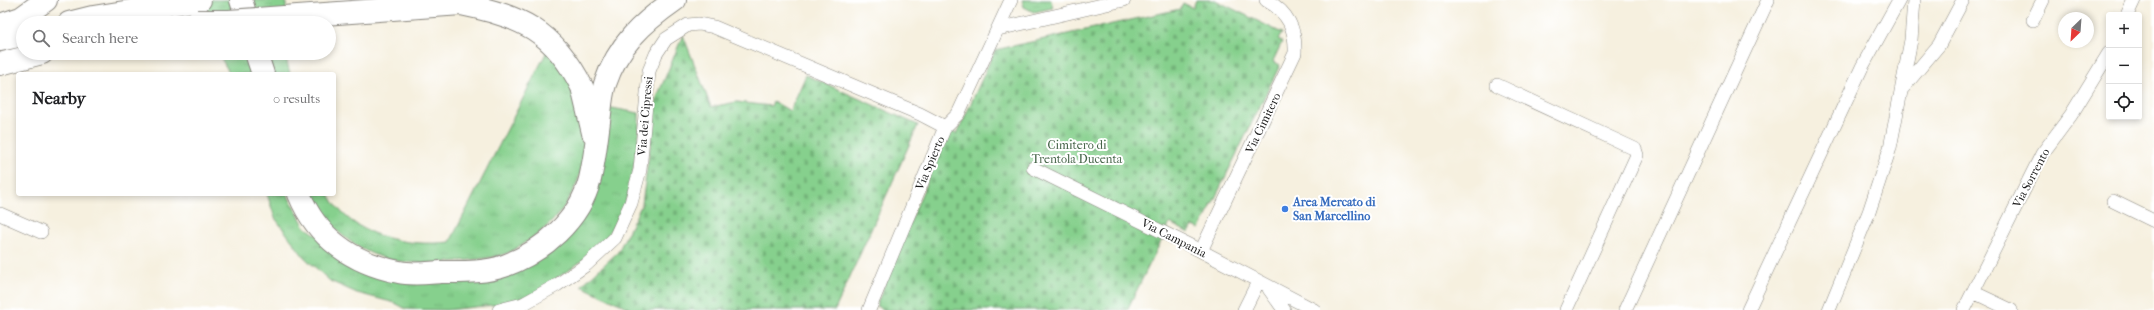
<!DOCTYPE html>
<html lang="en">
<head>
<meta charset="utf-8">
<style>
  :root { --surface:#fff; --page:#f2f2f2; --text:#202124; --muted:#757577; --line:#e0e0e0 }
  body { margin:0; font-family:"IM FELL French Canon",serif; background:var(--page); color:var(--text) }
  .controls { position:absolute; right:12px; top:12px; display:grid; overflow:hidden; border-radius:4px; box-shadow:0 2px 6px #0003 }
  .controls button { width:36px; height:36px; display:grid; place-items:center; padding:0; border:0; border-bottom:1px solid var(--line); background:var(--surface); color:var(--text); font:20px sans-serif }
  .compass { position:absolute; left:2058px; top:12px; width:36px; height:36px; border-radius:50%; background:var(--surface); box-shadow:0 2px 6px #0003; rotate:205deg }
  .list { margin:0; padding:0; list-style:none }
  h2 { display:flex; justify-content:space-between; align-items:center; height:52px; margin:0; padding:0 16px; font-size:17px }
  h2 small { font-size:13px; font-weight:400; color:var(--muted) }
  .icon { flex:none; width:22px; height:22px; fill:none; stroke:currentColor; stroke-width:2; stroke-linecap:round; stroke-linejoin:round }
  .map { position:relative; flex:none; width:2154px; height:310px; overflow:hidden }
  .search { position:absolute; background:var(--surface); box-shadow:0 2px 6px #0003; left:16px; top:16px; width:320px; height:44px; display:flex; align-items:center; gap:10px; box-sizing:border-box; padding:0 14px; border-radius:22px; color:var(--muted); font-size:15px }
  .panel { position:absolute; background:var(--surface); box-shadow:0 2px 6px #0003; left:16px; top:72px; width:320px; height:124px; border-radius:4px }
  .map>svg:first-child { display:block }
  .grass { fill:url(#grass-tufts); stroke:#517654 }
  .cemetery { fill:url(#cemetery-stones); stroke:#517654 }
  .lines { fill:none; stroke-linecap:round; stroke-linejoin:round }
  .street-casing { stroke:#89867e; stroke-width:14 }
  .highway-casing { stroke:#89867e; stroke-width:24 }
  .street { stroke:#fff; stroke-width:13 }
  .highway { stroke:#fff; stroke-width:22 }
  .highway-bridge-casing { stroke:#89867e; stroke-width:24; stroke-linecap:butt }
  .highway-bridge { stroke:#fff; stroke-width:22 }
  .shop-dot { fill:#3f7fe0; stroke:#fff; stroke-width:1.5 }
  .labels { text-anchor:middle; stroke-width:4; stroke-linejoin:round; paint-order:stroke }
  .street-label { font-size:12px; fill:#1c1c1c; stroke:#fff }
  .park-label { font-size:12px; fill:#466449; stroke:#fff }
  .shop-label { font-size:12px; font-weight:bold; fill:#366cbe; stroke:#fff; text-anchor:start }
</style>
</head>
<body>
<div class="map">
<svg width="2154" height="310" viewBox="0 0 2154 310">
  <defs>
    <pattern id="grass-tufts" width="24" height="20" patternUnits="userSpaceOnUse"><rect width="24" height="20" fill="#86d08d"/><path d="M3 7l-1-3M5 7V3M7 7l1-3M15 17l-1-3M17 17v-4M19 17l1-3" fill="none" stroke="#73b279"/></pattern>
    <pattern id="cemetery-stones" width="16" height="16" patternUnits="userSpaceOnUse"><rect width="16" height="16" fill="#86d08d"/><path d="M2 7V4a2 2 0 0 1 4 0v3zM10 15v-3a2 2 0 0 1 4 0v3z" fill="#73b279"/></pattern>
  </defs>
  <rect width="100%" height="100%" fill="#fff"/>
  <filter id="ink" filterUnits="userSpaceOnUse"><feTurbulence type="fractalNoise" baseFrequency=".025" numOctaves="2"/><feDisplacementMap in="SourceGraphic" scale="8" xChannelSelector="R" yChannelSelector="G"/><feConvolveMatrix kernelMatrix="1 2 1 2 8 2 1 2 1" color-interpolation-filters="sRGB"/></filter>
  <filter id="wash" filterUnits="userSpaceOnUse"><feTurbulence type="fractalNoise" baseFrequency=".012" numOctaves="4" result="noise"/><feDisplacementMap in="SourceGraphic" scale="16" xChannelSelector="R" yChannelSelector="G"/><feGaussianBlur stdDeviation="0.9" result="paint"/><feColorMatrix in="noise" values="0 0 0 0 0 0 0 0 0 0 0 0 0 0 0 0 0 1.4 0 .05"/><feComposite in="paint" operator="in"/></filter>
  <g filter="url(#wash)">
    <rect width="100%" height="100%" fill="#f6f0df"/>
    <path class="grass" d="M 192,0 L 229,0 L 236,23 L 194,23 Z
      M 251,0 L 286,0 L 286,23 L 258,23 Z
      M 1022,0 L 1051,0 L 1053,8 L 1034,12 L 1024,7 Z
      M 547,51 C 557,64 570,78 577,93 C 585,107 584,124 585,140 C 585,184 560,224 521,245 C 516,248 511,252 505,254 C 488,259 467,260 449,262 C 432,263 415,264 398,261 C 359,255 327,228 310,194 L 329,194 C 350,237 407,247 450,242 Z
      M 218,53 L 245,53 L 251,74 L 230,74 Z
      M 267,53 L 285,53 L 290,74 L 273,74 Z
      M 606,107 L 639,113 L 639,134 L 631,184 L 623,209 L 608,235 L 592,254 L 534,294 L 503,304 L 446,310 L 406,309 L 395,303 L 357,293 L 330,281 L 304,257 L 275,218 L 267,194 L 287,194 L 305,227 L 380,278 L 556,248 Z"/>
    <path class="cemetery" d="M 1196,0 L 1215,0 L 1282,33 L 1278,40 L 1282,42 L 1273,61 L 1280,65 L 1200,229 L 1193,226 L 1189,233 L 1170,223 L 1127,310 L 885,310 L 876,306 L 948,130 L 957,134 L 995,50 L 1180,9 L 1183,3 L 1193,8 Z
      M 683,35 L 711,107 L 737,102 L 771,106 L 773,101 L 790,111 L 806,75 L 918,125 L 835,310 L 633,310 L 581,286 L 618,252 L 642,204 L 657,97 Z"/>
  </g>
  <g filter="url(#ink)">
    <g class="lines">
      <g class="street-casing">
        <path id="street" d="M 2127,15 L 2134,0
          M 2033,20 L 2043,0
          M 998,29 L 1124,0
          M 1497,85 L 1635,149 L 1637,155 L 1566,310
          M 1902,89 L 1939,45 L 1963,0
          M 1033,168 L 1201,251 L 1314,310
          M 2113,201 L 2154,221
          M 0,214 L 41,232
          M 1201,251 L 1295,53 C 1296,29 1288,12 1266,0
          M 1269,289 L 1284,310
          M 1973,292 L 2011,310
          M 499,310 L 523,304 L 557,285 L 586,265 L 615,238 L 631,203 L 640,170 L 649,71 L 656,54 L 666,39 L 688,25 L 699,24 L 714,27 L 920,114 L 945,127
          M 869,310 L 945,127 L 958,114 L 1011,0
          M 1244,310 L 1258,282
          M 1625,310 L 1768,0
          M 1748,310 L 1862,67 L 1899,0
          M 1829,310 L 1869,212 L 1890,148 L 1911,40 L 1914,0
          M 1964,310 L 2042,154 L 2071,115 L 2109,53"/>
      </g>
      <g class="highway-casing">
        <path id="highway" d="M 241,0 L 248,23
          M 69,23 L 93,17 L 200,0
          M 0,25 L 21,18 L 46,0
          M 0,40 L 23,35
          M 256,53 L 263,74
          M 0,64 L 42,53
          M 582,87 L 593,133
          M 299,194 C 317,238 353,263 399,272 C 412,275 427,273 441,272 C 460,272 485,273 504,266 C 542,252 580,220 590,179 C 595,158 597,136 600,114 C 601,104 602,93 605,84 C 618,45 642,23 675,0"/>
      </g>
      <use href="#street" class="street"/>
      <use href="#highway" class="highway"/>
      <g class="highway-bridge-casing">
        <path id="highway-bridge" d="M 197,21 L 229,21 L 461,4 C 521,16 554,31 582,87"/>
      </g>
      <use href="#highway-bridge" class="highway-bridge"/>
    </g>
  </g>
  <circle class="shop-dot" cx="1285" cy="209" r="4"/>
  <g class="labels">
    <g class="street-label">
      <text transform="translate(645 116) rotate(-85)" y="4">Via dei Cipressi</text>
      <text transform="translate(1263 123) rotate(-64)" y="4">Via Cimitero</text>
      <text transform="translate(930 163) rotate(-67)" y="4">Via Spierto</text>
      <text transform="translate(2031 178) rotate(-62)" y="4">Via Sorrento</text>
      <text transform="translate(1174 238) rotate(27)" y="4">Via Campania</text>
    </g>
    <g class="park-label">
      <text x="1077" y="149">Cimitero di<tspan x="1077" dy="14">Trentola Ducenta</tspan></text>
    </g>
    <g class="shop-label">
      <text x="1293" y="206">Area Mercato di<tspan x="1293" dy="14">San Marcellino</tspan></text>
    </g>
  </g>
</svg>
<div class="controls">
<button>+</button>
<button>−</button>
<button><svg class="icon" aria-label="locate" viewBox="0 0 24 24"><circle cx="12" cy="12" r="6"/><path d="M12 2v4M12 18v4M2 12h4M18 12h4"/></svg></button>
</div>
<svg class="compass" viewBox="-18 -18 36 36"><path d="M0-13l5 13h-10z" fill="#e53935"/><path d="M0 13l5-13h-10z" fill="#757577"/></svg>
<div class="search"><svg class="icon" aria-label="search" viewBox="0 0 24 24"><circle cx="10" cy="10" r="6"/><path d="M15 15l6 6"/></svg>Search here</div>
<section class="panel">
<h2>Nearby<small>0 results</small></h2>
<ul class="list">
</ul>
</section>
</div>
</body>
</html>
